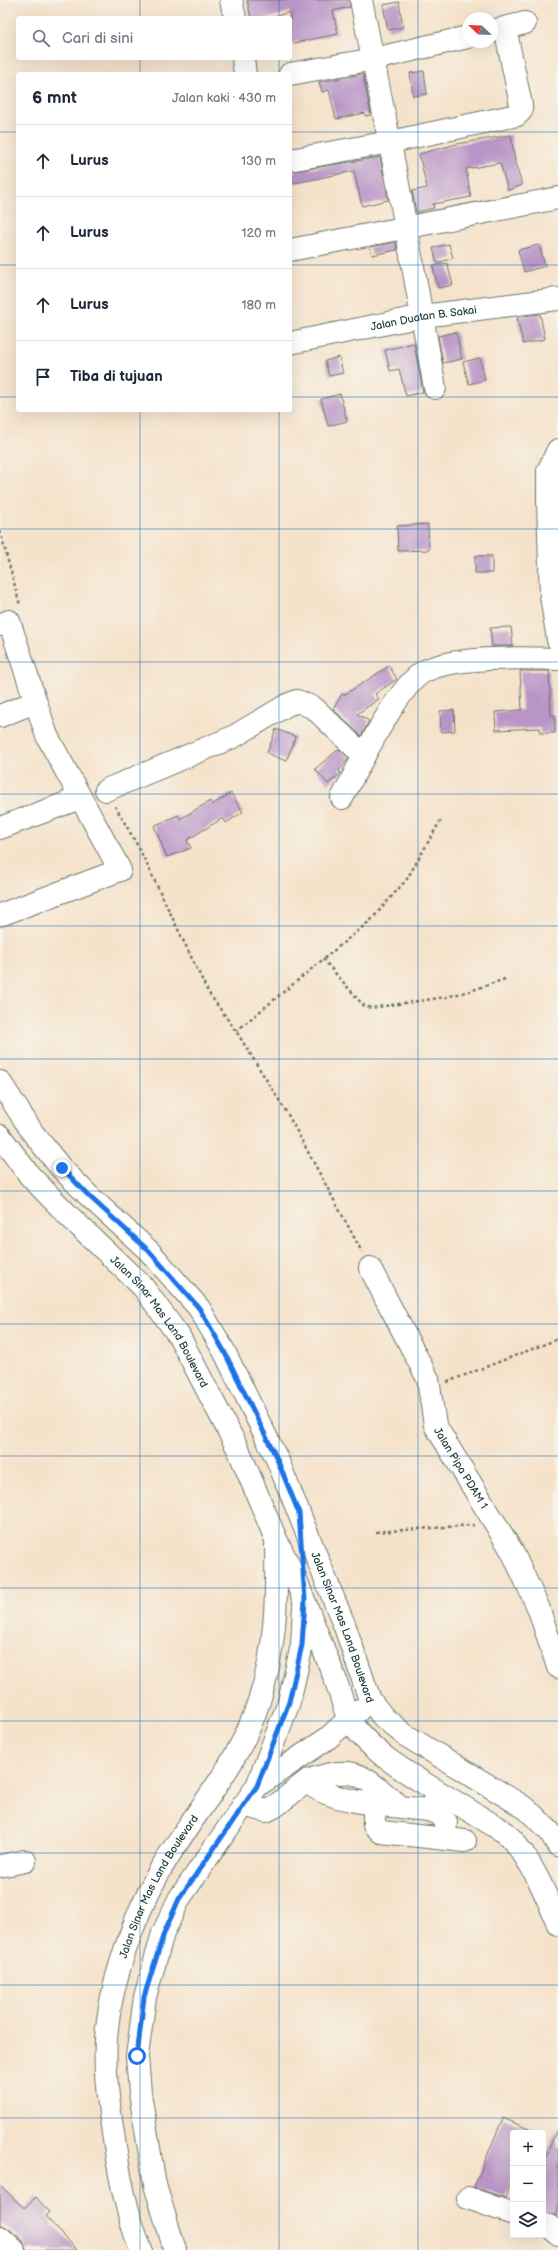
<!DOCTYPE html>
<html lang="id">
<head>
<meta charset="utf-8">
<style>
  :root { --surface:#fff; --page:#f2f2f3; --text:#1f2937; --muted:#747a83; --line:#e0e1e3 }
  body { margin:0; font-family:"Balsamiq Sans",sans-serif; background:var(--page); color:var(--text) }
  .controls { position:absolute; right:12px; bottom:12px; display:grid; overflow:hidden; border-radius:4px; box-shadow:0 4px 16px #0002 }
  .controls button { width:36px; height:36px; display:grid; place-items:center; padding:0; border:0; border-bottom:1px solid var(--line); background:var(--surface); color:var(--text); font:20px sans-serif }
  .compass { position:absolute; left:462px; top:12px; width:36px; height:36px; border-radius:50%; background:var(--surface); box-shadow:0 4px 16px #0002; rotate:293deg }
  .stop { position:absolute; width:12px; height:12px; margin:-9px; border:3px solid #1a73e8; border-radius:50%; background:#fff }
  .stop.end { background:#1a73e8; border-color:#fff; box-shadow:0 1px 4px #0008 }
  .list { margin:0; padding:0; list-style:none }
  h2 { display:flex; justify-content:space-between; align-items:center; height:52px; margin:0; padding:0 16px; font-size:17px }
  h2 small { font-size:13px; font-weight:400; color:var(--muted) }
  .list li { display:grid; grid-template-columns:26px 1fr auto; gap:12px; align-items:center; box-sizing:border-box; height:72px; padding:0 16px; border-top:1px solid var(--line) }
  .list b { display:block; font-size:15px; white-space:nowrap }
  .list em { font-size:13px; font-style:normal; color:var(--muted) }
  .icon { flex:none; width:22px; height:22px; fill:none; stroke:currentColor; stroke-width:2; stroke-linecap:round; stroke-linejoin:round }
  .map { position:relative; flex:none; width:558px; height:2250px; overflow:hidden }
  .search { position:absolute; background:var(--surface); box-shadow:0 4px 16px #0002; left:16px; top:16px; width:276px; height:44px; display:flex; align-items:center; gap:10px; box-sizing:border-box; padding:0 14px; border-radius:4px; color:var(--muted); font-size:15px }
  .panel { position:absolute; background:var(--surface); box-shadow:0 4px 16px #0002; left:16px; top:72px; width:276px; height:340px; border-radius:4px }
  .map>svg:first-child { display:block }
  .building { fill:#b995c7 }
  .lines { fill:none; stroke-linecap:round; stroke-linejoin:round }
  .minor-casing { stroke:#6a7769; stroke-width:24 }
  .path { stroke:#6a7769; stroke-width:2.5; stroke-dasharray:3 3; stroke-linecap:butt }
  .minor { stroke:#fff; stroke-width:22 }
  .route { stroke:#1a73e8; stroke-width:5 }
  .grid { fill:none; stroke:#1f6fb2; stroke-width:1; stroke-opacity:0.55 }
  .labels { text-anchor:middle; stroke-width:3; stroke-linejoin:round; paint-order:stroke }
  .street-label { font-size:11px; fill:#1f3d34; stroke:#f7f3e8 }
</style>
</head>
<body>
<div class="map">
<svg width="558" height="2250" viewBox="0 0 558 2250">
  <rect width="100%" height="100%" fill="#f7f3e8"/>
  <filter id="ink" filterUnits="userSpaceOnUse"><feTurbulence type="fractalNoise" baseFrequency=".025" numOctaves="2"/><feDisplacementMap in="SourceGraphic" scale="8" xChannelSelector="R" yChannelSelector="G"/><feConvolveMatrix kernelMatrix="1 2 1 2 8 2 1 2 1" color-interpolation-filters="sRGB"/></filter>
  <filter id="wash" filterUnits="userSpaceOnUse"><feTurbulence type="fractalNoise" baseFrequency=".012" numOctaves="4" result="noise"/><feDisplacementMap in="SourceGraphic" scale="16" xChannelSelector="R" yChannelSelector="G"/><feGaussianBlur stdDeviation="0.9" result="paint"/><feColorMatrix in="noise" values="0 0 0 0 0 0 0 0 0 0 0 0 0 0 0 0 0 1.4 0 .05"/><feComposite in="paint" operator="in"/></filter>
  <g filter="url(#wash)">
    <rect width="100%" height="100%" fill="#f5e2cb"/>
    <g id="blocks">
      <path class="building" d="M 247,0 L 349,0 L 350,7 L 333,11 L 338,34 L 290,44 L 290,12 L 268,18 L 251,18 Z
        M 399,2 L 403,27 L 388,30 L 383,5 Z
        M 424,71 L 427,94 L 413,96 L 410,73 Z
        M 363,74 L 371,115 L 365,116 L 365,113 L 336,119 L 329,90 L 322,92 L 319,82 Z
        M 511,135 L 515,162 L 522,185 L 508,190 L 500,163 L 466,169 L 471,197 L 433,204 L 434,208 L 416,212 L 412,191 L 427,188 L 419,154 L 457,144 Z
        M 380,157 L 388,200 L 362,206 L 354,171 L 290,184 L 290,172 Z
        M 396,242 L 397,250 L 372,255 L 370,247 Z
        M 449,244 L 453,258 L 437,263 L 433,248 Z
        M 539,245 L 545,266 L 524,272 L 518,250 Z
        M 447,263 L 453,285 L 438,288 L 433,266 Z
        M 540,314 L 545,339 L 523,344 L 517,317 Z
        M 456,332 L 462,359 L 443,363 L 438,336 Z
        M 414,343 L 423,392 L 406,396 L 399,369 L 390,371 L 385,350 Z
        M 339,357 L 343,373 L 329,376 L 325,361 Z
        M 480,358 L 485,380 L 469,384 L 463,362 Z
        M 340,394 L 347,421 L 328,426 L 321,399 Z
        M 428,524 L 429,550 L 398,551 L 397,526 Z
        M 475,556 L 492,556 L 492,573 L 475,573 Z
        M 511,627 L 513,646 L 492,646 L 490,628 Z
        M 389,666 L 397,679 L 375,694 L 379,699 L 357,714 L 369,721 L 361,736 L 333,709 L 342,694 L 344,695 Z
        M 520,671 L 549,671 L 551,715 L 555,715 L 555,733 L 540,733 L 540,728 L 496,730 L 495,712 L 522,710 Z
        M 454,710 L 455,731 L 441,732 L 440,711 Z
        M 276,729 L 296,737 L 286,761 L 267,753 Z
        M 339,749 L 349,758 L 339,771 L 341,773 L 328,784 L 315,769 Z
        M 231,793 L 243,812 L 226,823 L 223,818 L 187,840 L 191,848 L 167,857 L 154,826 L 178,815 L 180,819 L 210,801 L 212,805 Z
        M 503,2118 L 538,2133 L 513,2133 L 513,2178 L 505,2198 L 474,2187 Z
        M 558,2127 L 558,2210 L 556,2216 L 543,2212 L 543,2163 Z
        M 0,2185 L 24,2208 L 36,2197 L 49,2212 L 45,2216 L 77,2250 L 26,2250 L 23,2241 L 8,2228 L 0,2225 Z"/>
    </g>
  </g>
  <g filter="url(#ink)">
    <use href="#blocks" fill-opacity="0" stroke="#6a7769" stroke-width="1"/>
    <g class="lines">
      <g class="minor-casing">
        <g id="minor">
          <path d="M 231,0 L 235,18"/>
          <path d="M 361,0 L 398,184 L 435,388"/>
          <path d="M 492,31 L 525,23"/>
          <path d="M 243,58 L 245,74"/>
          <path d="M 290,74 L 374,59 L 468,37"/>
          <path d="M 290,160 L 390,142 L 517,115 L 521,111 L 521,105 L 505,28"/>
          <path d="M 290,250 L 558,198"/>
          <path id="s1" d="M 290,343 L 423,316 L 558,299"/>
          <path d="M 558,450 L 548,471 L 548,503 L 551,596 L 558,640"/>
          <path d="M 0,625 L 9,621 L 47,736 L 120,870 L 0,915"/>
          <path d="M 0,716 L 35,702"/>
          <path d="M 106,790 L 233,737 L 287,705 L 297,701 L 314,708 L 364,756"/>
          <path d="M 342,798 C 357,770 398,684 425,671 C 454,656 524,658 558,659"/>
          <path d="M 0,828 L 80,798"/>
          <path id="s2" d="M 0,1082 L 33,1133 L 61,1168 L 90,1197 L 149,1251 L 199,1308 L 224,1351 L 277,1459 L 345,1627 L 370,1700 L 384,1718 L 405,1735 L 527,1809 L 550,1832 L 558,1845"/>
          <path id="s3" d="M 0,1136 L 30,1176 L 70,1217 L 143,1287 L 179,1336 L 239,1451 L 275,1537 L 296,1580 L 336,1681 L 348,1719 C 369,1749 396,1766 427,1785 C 454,1801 480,1817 506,1833 C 531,1858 545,1892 558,1924"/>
          <path id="s4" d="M 370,1268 L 428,1379 L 435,1425 L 512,1551 L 538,1607 L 558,1667"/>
          <path d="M 257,1786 L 289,1702 L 302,1645 L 304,1606"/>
          <path d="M 374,1804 L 374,1825 L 381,1832 L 465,1841"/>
          <path d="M 243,1805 L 266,1811 L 274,1807 L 307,1781"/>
          <path d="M 401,1807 C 363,1777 357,1762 307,1781 C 328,1804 397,1806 429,1810 L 440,1793"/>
          <path d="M 429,1810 L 438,1814 L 446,1822 L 445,1839"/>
          <path d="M 0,1866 L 25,1861"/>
          <path d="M 468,2198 L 513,2214"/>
          <path d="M 543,2224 L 549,2226 L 558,2234"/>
          <path d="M 0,2237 L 14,2250"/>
          <path id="s5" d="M 141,2250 C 126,2212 119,2174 113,2133 C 108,2102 104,2071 106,2040 C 109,1987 133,1918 159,1872 C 193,1812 238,1769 259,1701 C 276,1650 277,1598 276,1545"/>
          <path d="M 175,2250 L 155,2185 L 140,2093 L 137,2056 L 145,1997 L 163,1933 L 179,1899 L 257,1786 L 328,1738 L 359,1710"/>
        </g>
      </g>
      <path class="path" d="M 0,531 L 20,605
        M 115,806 L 139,848 L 208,992 L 236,1031 L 287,1113 L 362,1252
        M 323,959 L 363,1005 L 371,1008 L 446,997 L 470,991 L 505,979
        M 236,1031 L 371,920 L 407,879 L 442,818
        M 447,1382 L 558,1339
        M 376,1532 L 474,1525"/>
      <use href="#minor" class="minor"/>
    </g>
  </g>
  <g class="lines" filter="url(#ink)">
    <path class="route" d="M 62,1168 L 90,1197 L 149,1251 L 199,1308 L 224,1351 L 277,1459 L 299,1513 L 305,1600 L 302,1645 L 289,1702 L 257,1786 L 179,1899 L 164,1933 L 144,1997 L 137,2056"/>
  </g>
  <path class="grid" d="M 140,0 L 140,18M 279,0 L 279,18M 418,0 L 418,2250M 140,58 L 140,74M 279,58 L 279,74M 0,132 L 18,132M 290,132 L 558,132M 0,265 L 18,265M 290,265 L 558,265M 0,397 L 18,397M 290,397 L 558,397M 140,410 L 140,2250M 279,410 L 279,2250M 0,529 L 558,529M 0,662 L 558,662M 0,794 L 558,794M 0,926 L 558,926M 0,1059 L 558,1059M 0,1191 L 558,1191M 0,1324 L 558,1324M 0,1456 L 558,1456M 0,1588 L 558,1588M 0,1721 L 558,1721M 0,1853 L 558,1853M 0,1985 L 558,1985M 0,2118 L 558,2118"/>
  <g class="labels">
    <g class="street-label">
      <text dy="4" stroke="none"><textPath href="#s1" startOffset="136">Jalan Duatan B. Sakai</textPath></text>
      <text dy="4" stroke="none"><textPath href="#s3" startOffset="246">Jalan Sinar Mas Land Boulevard</textPath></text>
      <text dy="4" stroke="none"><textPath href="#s4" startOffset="222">Jalan Pipa PDAM 1</textPath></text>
      <text dy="4" stroke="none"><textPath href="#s2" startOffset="653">Jalan Sinar Mas Land Boulevard</textPath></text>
      <text dy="4" stroke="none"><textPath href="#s5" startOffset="378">Jalan Sinar Mas Land Boulevard</textPath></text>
    </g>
  </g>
</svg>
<div class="controls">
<button>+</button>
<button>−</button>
<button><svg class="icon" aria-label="layers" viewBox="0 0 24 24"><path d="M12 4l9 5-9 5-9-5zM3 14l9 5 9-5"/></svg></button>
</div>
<svg class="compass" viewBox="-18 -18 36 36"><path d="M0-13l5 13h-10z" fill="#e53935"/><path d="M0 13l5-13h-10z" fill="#747a83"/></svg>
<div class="stop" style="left:137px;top:2056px"></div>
<div class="stop end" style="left:62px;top:1168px"></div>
<div class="search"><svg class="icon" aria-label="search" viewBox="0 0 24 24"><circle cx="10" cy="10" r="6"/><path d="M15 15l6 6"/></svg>Cari di sini</div>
<section class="panel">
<h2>6 mnt<small>Jalan kaki · 430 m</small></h2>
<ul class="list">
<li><svg class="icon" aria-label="ahead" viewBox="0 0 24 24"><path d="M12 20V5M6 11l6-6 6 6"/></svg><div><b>Lurus</b></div><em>130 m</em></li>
<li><svg class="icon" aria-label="ahead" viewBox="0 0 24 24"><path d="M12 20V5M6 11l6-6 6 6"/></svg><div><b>Lurus</b></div><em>120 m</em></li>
<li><svg class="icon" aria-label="ahead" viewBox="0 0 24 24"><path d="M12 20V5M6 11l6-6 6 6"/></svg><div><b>Lurus</b></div><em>180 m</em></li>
<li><svg class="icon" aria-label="arrive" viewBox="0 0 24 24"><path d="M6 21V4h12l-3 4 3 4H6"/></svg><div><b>Tiba di tujuan</b></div></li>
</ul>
</section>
</div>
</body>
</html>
